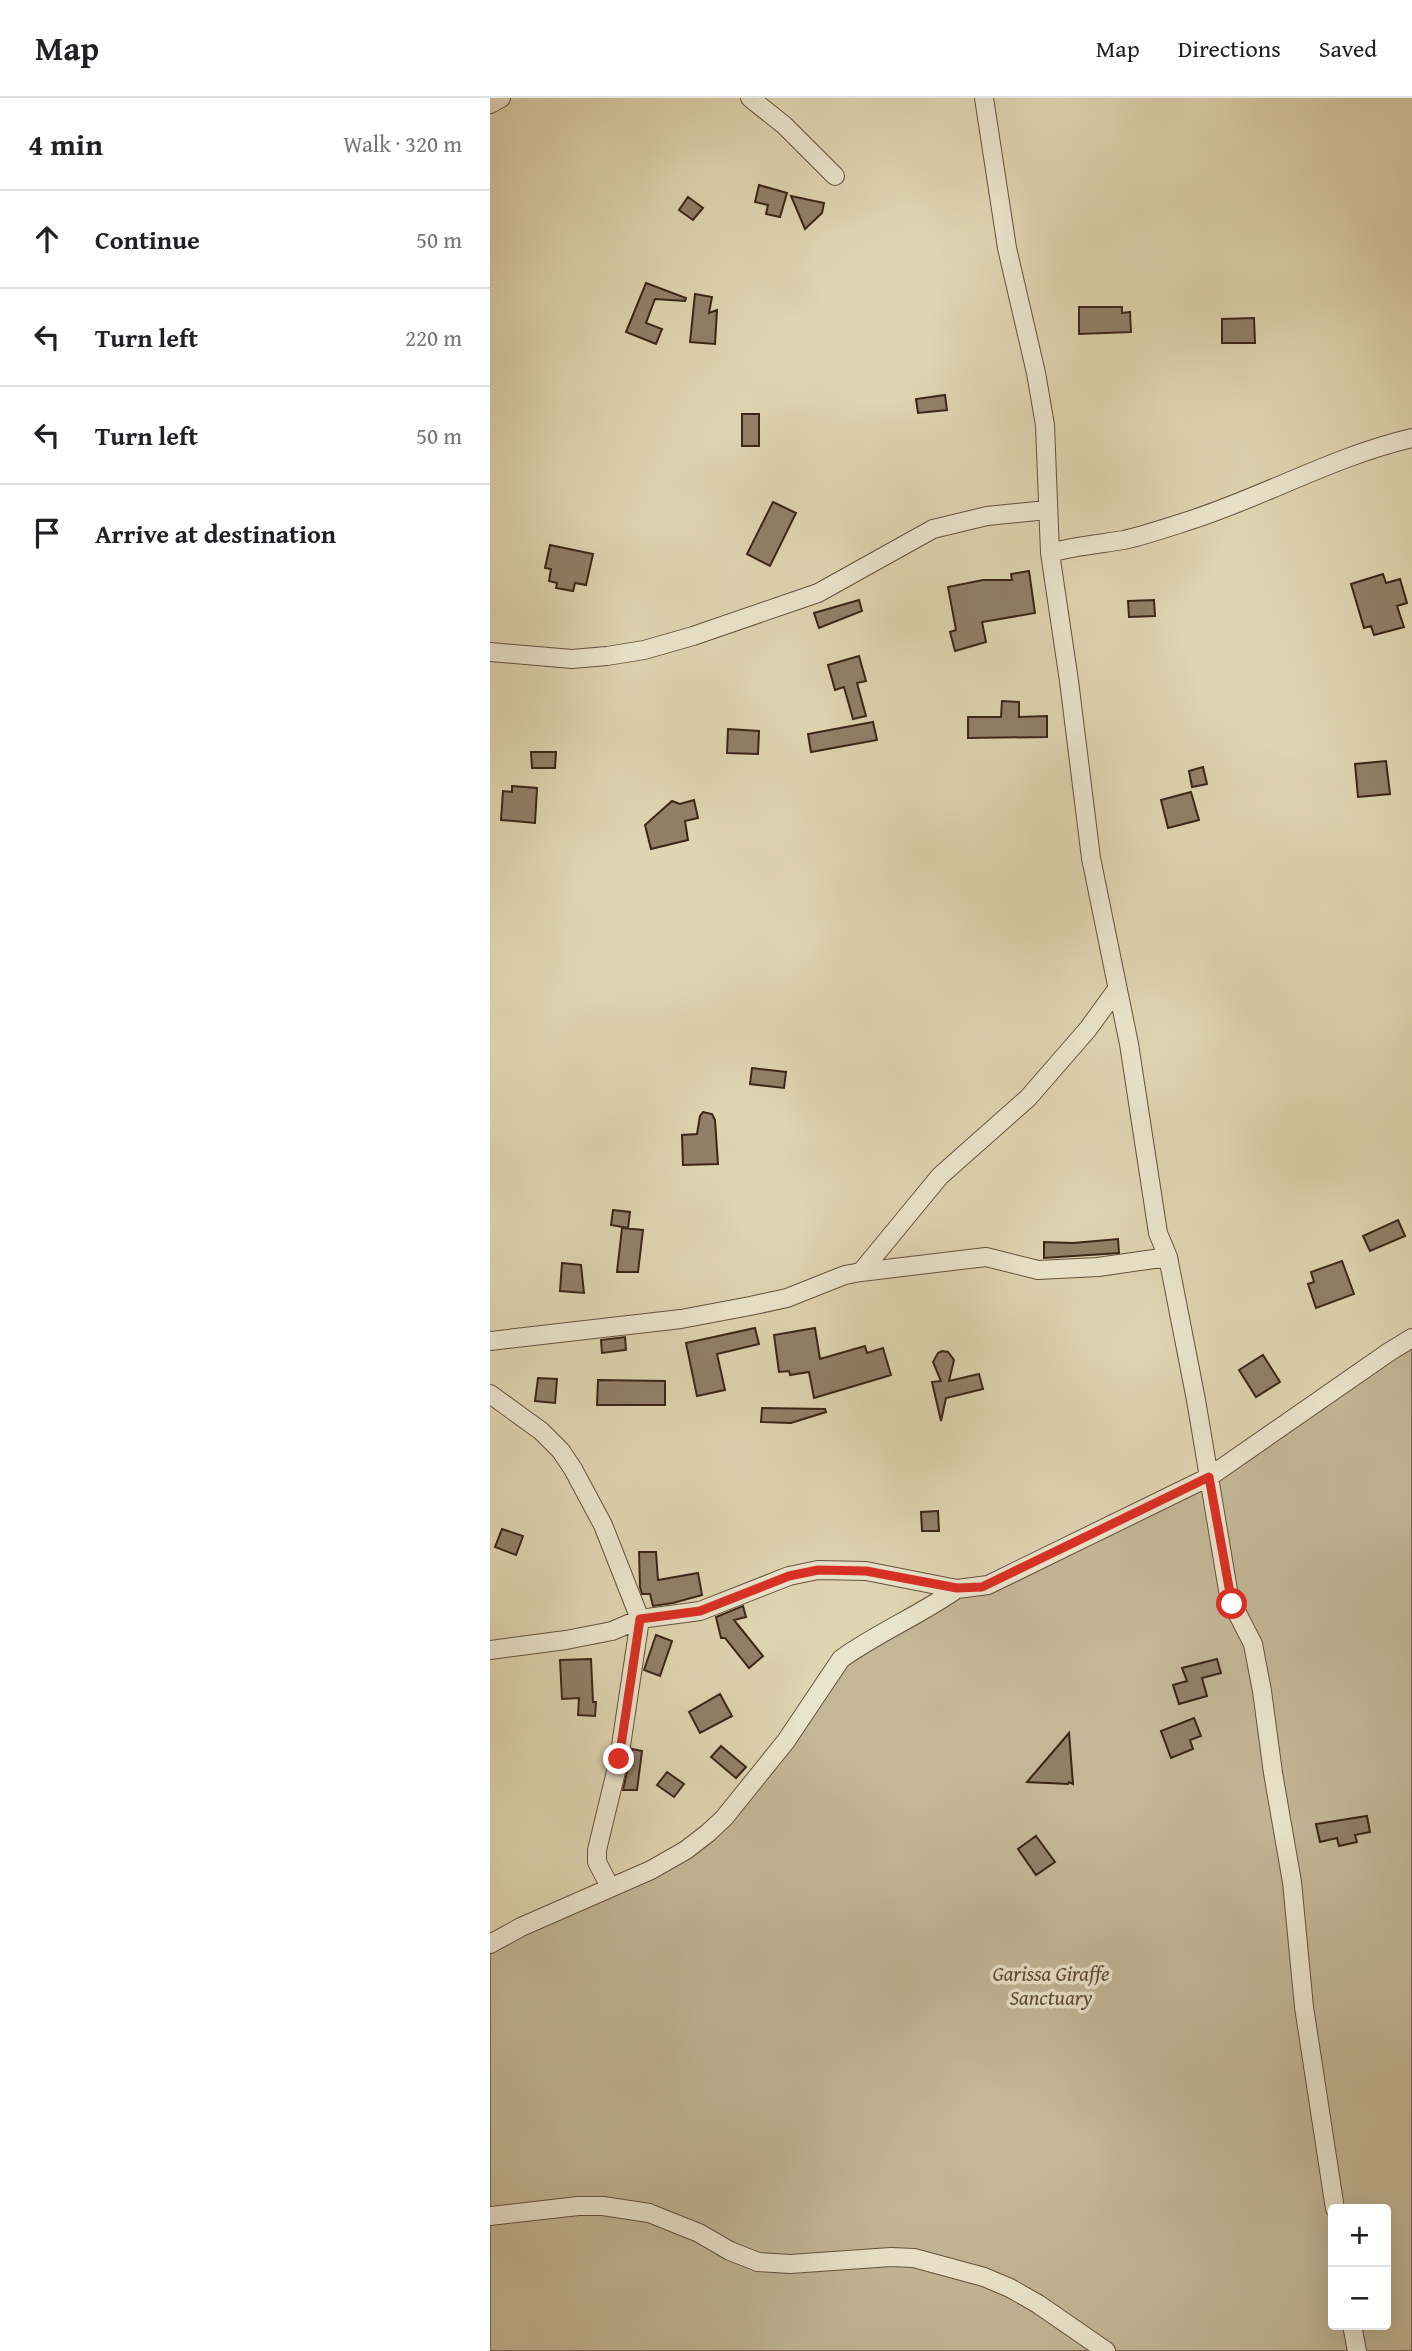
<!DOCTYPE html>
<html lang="en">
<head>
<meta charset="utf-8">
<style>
  :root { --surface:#fff; --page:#f6f6f6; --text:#202124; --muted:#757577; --line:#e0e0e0 }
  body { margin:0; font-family:"Gentium Book Plus",serif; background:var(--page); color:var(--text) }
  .controls { position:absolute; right:21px; bottom:21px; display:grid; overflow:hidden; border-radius:7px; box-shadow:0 7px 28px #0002 }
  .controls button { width:63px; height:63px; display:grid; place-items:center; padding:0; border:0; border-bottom:2px solid var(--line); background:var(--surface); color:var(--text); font:35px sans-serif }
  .stop { position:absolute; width:21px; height:21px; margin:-16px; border:5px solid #d93025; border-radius:50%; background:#fff }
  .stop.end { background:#d93025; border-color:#fff; box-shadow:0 2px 7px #0008 }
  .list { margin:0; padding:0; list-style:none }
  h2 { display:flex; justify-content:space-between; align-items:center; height:91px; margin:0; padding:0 28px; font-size:30px }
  h2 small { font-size:23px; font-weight:400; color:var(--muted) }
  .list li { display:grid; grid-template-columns:46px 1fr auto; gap:21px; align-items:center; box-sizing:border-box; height:98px; padding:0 28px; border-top:2px solid var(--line) }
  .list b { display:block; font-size:26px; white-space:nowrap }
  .list em { font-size:23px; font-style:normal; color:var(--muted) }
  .icon { flex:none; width:38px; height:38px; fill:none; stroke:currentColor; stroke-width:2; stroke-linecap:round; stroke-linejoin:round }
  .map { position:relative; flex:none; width:922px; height:2253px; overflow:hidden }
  header { display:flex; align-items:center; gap:42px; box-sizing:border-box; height:98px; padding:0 35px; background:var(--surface); border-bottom:2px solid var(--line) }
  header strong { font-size:33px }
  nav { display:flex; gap:38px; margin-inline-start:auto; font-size:24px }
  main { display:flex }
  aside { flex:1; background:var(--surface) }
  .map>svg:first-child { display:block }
  .green { fill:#c3b797; stroke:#806e58; stroke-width:2; fill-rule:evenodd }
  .building { fill:#918068; stroke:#3d2418; stroke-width:2 }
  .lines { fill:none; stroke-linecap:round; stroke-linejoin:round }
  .street-casing { stroke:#66503e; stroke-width:20 }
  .street { stroke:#eae4cc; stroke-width:18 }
  .route { stroke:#d93025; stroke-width:9 }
  .labels { text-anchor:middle; stroke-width:7; stroke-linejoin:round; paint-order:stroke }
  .park-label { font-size:21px; font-style:italic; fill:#5e4938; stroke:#eae4cc }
</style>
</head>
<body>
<header>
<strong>Map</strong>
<nav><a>Map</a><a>Directions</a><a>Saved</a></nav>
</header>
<main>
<aside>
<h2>4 min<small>Walk · 320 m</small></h2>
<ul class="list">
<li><svg class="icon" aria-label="ahead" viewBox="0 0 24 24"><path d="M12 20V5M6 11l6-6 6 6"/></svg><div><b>Continue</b></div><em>50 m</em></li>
<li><svg class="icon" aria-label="left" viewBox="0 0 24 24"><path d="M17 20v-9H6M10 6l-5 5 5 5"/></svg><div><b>Turn left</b></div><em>220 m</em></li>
<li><svg class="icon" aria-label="left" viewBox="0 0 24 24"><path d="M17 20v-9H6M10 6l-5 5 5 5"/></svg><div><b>Turn left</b></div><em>50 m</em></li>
<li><svg class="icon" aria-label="arrive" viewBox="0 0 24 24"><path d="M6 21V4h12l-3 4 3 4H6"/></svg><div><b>Arrive at destination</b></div></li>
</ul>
</aside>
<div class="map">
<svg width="922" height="2253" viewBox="0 0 922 2253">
  <rect width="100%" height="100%" fill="#dfd5b1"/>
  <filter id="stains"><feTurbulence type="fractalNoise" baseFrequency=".00286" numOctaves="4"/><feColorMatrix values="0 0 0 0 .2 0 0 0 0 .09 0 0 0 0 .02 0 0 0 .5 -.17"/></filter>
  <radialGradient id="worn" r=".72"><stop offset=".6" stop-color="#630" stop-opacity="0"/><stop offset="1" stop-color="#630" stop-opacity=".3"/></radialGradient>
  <path class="green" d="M 922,1240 L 922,2253 L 0,2253 L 0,1846 L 218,1735 L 351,1561 L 485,1490 L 719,1379 ZM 843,2111 L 896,2111 L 896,2227 L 843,2227 Z"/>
  <path class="building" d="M 269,87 L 297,95 L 290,119 L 276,116 L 278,107 L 265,104 Z
    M 301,98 L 334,105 L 332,115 L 315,131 Z
    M 198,99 L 213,110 L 203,122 L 189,112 Z
    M 156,185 L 196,200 L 195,203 L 165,201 L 156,225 L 172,231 L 166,246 L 136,234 Z
    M 205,196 L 222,199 L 219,215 L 227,212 L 225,246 L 200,244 Z
    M 589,209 L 632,209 L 632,215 L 640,214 L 641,234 L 589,236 Z
    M 764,220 L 765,245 L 732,245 L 732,221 Z
    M 455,297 L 457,312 L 428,315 L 426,301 Z
    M 252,316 L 269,316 L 269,348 L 252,348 Z
    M 283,404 L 306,415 L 280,468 L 257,456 Z
    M 60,447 L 103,456 L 96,487 L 85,485 L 83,493 L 66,490 L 67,485 L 59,483 L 61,471 L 55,470 Z
    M 539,473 L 545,515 L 492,524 L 496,544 L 465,553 L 460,534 L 466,532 L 458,489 L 493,482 L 522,482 L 521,476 Z
    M 893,476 L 896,485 L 910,481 L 917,505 L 907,508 L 914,529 L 884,537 L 881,528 L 874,530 L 861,486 Z
    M 369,502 L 372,513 L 329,530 L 324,515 Z
    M 664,502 L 665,518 L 639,519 L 638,503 Z
    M 369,558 L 376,583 L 367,585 L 376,618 L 363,621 L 354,589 L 345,592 L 338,567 Z
    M 512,603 L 529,604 L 529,619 L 557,618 L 557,639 L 478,640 L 478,619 L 511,619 Z
    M 383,624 L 387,642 L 321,654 L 318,636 Z
    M 238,631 L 269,633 L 268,656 L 237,655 Z
    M 41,654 L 66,654 L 65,670 L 42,670 Z
    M 896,663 L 900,696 L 868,699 L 865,666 Z
    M 713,669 L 717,686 L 702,689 L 699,673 Z
    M 22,688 L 47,690 L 45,725 L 11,722 L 13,693 L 22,694 Z
    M 701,694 L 709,722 L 678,730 L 671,702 Z
    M 204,702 L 208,720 L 195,723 L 198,742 L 161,751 L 155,727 L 182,703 L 190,706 Z
    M 262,970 L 296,974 L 294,990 L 260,986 Z
    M 213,1014 L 222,1016 L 225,1022 L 228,1066 L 193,1067 L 192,1037 L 207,1036 L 210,1018 Z
    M 123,1112 L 140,1114 L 138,1130 L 121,1127 Z
    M 908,1122 L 915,1138 L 880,1153 L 873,1138 Z
    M 132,1130 L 153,1132 L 148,1174 L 127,1174 Z
    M 628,1141 L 629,1155 L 554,1160 L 554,1144 L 583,1145 Z
    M 852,1163 L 864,1196 L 826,1210 L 818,1186 L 824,1184 L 821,1174 Z
    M 72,1165 L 91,1167 L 94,1195 L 70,1193 Z
    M 265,1230 L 269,1246 L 227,1256 L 235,1292 L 207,1298 L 196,1245 Z
    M 325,1230 L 330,1261 L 375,1248 L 377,1255 L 393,1250 L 401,1277 L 324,1300 L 319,1274 L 300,1277 L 299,1273 L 289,1274 L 284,1237 Z
    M 135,1239 L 136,1252 L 112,1255 L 111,1242 Z
    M 452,1253 L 458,1254 L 464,1262 L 459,1283 L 489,1276 L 493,1291 L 456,1300 L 451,1323 L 442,1284 L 451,1283 L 443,1264 L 448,1255 Z
    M 773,1257 L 790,1284 L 766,1299 L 749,1272 Z
    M 48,1280 L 67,1281 L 65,1305 L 45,1303 Z
    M 108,1282 L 175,1283 L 175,1307 L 107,1307 Z
    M 272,1310 L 335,1311 L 336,1314 L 301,1325 L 271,1324 Z
    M 448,1413 L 449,1433 L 432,1433 L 431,1414 Z
    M 12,1431 L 33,1438 L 26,1457 L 5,1449 Z
    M 149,1454 L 166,1454 L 168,1482 L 208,1475 L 212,1497 L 183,1505 L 163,1508 L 160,1496 L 152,1496 L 150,1489 Z
    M 253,1508 L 256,1519 L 244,1522 L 273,1558 L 259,1570 L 235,1540 L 231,1540 L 226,1519 Z
    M 166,1537 L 182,1543 L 170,1578 L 154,1572 Z
    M 101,1561 L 103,1604 L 106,1604 L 105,1618 L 88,1617 L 89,1600 L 72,1601 L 70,1562 Z
    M 727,1561 L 731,1575 L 712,1580 L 717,1598 L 689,1606 L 683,1587 L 697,1583 L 692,1570 Z
    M 230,1596 L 242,1618 L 210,1635 L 199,1614 Z
    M 704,1620 L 711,1638 L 700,1642 L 703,1651 L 681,1660 L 671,1633 Z
    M 579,1635 L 583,1686 L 579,1684 L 578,1686 L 537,1684 Z
    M 231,1648 L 256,1669 L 246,1680 L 221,1659 Z
    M 142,1651 L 152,1653 L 147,1692 L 133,1692 Z
    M 177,1674 L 194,1686 L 184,1699 L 167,1687 Z
    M 877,1718 L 880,1734 L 865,1737 L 867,1744 L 849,1748 L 847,1740 L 830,1744 L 826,1726 Z
    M 546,1738 L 565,1764 L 546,1777 L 528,1751 Z"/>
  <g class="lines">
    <g class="street-casing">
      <path id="street" d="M 260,0 L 294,27 L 345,78
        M 494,0 L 517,150 L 546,275 L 555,327 L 560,455 L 579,583 L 601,760 L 639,946 L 668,1135 L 678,1159 L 706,1302 L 738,1492 L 742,1505 L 763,1546 L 772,1593 L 783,1675 L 802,1784 L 814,1909 L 845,2111
        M 0,6 L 11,0
        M 560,455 C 584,448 609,446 634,442 C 656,437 679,429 701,422 C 775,398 845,358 922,340
        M 0,554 L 82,561 L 117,558 L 154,552 L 203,538 L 328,495 L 443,431 L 497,418 L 557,412
        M 371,1174 L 496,1159 L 548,1172 L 608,1169 L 678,1159
        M 0,1243 L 191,1221 L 260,1208 L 297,1200 L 355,1177 L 371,1174 L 450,1078 L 538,1000 L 598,931 L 627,891
        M 0,1296 L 51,1333 L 71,1353 L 83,1371 L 113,1427 L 150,1521 L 129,1661 L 107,1752 L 107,1764 L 120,1789
        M 0,1552 L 76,1542 L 122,1533 L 150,1521 L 210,1513 L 299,1478 L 328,1472 L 376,1473 L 467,1491 L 498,1487 L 719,1379 L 899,1254 L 922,1240
        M 0,1846 L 31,1829 L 161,1772 L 196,1752 L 218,1735 L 234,1720 L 296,1643 L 351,1561 C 387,1535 430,1517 467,1491
        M 0,2118 L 88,2108 L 113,2108 L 159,2115 L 209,2135 L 240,2153 L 268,2164 L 300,2166 L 401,2159 L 424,2160 L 494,2179 L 520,2190 L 548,2206 L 616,2253
        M 862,2227 L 867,2253"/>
    </g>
    <use href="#street" class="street"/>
  </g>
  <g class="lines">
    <path class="route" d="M 129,1661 L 150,1521 L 210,1513 L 299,1478 L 328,1472 L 376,1473 L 467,1490 L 492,1489 L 719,1379 L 742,1506"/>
  </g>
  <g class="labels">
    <g class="park-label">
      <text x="561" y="1883">Garissa Giraffe<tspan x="561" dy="24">Sanctuary</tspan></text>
    </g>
  </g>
  <rect width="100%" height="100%" filter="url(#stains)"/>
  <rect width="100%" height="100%" fill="url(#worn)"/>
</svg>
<div class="controls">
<button>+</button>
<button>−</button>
</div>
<div class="stop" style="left:742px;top:1506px"></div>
<div class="stop end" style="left:129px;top:1661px"></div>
</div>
</main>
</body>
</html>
